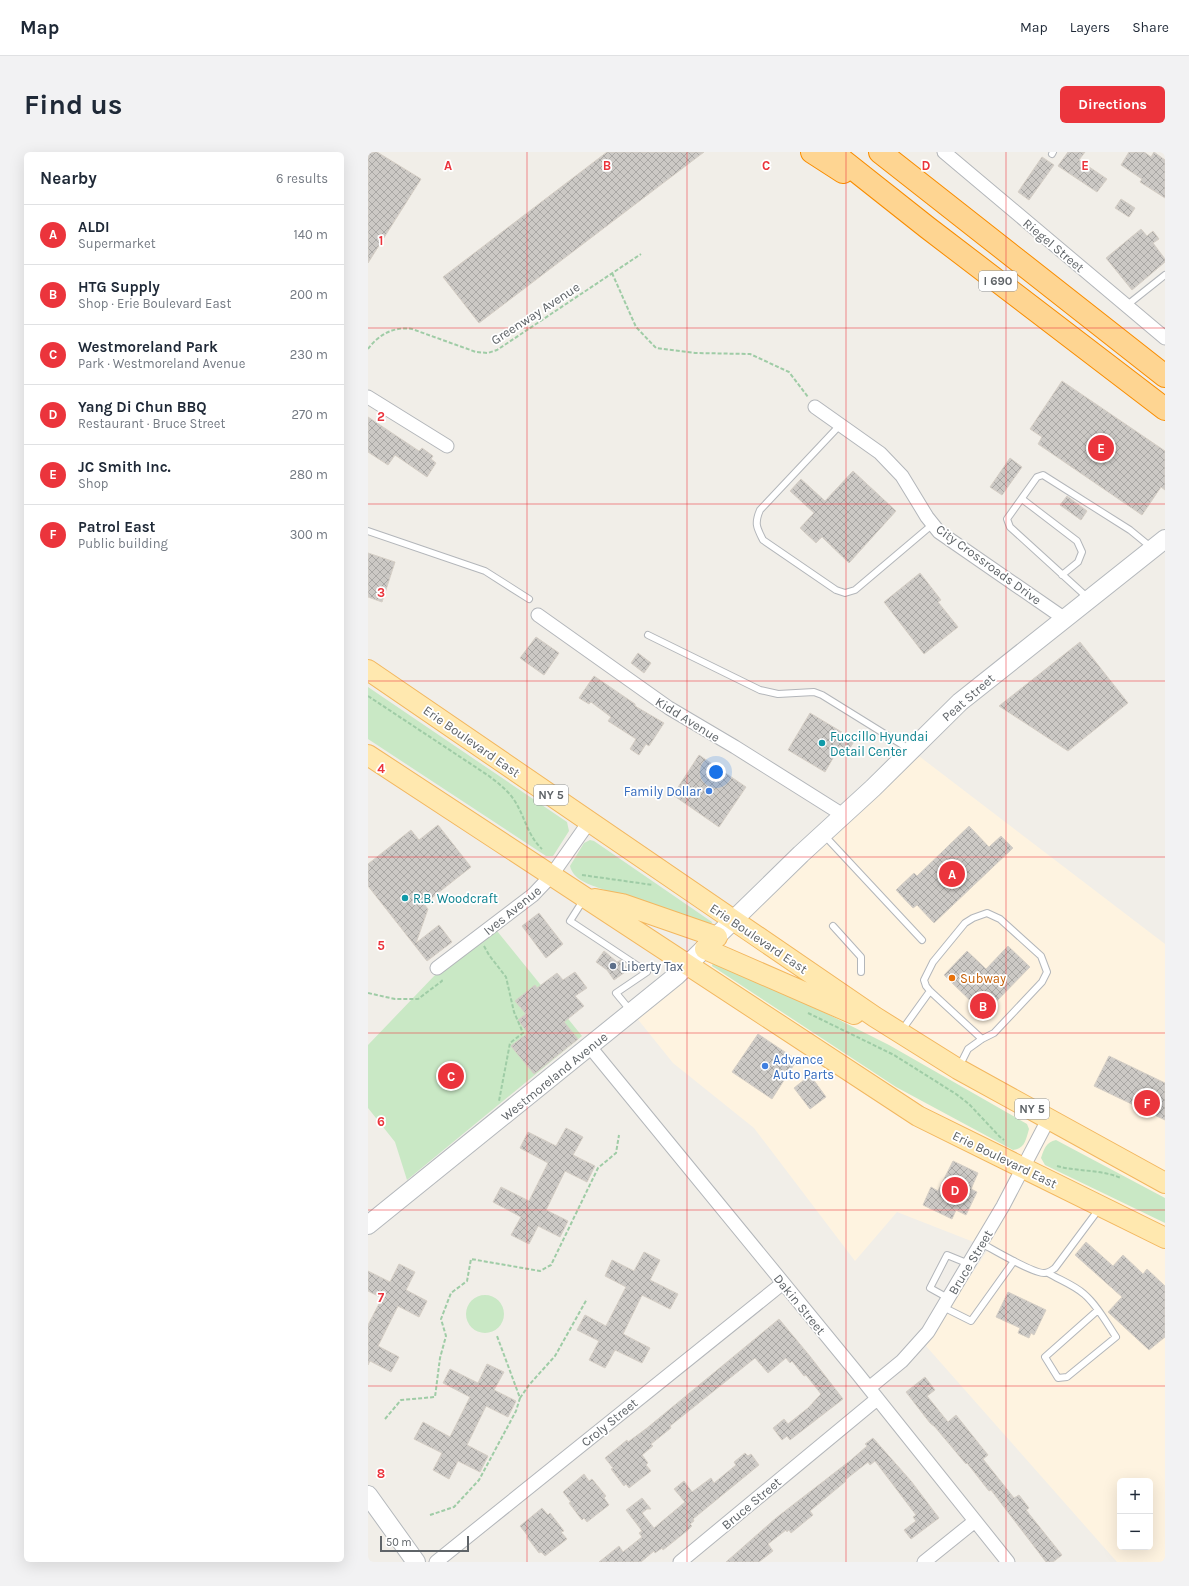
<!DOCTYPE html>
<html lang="en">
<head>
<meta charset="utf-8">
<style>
  :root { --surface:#fff; --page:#f2f2f3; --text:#1f2937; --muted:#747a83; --line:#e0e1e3; --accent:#eb343c }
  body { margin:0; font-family:Karla,sans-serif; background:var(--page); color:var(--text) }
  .controls { position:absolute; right:12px; bottom:12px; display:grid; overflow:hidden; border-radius:6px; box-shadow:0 4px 16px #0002 }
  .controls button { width:36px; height:36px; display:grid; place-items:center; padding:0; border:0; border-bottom:1px solid var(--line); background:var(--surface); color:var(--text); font:20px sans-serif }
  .scale { position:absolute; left:12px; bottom:10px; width:89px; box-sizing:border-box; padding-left:4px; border:2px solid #5f6468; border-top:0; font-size:11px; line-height:14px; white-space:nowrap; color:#5f6468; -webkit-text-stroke:3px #fff; paint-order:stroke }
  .you { position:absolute; left:348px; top:620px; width:14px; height:14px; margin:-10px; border:3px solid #fff; border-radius:50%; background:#1a73e8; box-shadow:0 0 0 6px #1a73e833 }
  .badge { display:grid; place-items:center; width:26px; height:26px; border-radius:50%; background:var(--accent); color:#fff; font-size:13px; font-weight:700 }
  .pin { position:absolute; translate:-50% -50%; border:2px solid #fff; box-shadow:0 1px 4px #0006 }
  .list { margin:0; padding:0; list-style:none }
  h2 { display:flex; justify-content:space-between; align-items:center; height:52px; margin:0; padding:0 16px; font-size:17px }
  h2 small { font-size:13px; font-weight:400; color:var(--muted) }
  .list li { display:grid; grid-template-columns:26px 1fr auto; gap:12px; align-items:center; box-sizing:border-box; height:60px; padding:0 16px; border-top:1px solid var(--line) }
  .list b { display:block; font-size:15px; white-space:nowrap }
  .list p { margin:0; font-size:13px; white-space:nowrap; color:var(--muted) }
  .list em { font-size:13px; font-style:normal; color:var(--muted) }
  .map { position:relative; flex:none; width:797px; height:1410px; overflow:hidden; border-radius:6px }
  header { display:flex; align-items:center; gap:24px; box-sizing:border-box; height:56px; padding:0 20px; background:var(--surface); border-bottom:1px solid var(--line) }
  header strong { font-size:19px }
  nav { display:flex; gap:22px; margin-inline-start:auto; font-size:14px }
  .intro { display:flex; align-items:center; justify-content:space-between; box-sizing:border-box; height:96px; padding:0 24px }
  h1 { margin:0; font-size:28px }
  .button { padding:10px 18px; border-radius:6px; background:var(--accent); color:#fff; font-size:14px; font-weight:700 }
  main { display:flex; gap:24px; padding:0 24px }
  aside { flex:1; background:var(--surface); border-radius:6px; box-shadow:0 4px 16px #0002 }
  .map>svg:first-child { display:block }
  .commercial { fill:#fef3e0; fill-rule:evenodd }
  .green { fill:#c9e8c5 }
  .building { fill:url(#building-cross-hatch); stroke:#d6cfc6 }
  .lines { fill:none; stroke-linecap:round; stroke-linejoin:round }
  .lane-casing { stroke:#b3b6ba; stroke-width:8 }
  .street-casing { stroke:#b3b6ba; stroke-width:15 }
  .secondary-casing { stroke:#b4b8bc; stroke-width:20 }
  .primary-casing { stroke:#f3b75f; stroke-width:22 }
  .highway-casing { stroke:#f98d00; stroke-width:24 }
  .path { stroke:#9fcca6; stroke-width:2; stroke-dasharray:4 2; stroke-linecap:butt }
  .lane { stroke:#fff; stroke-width:6 }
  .street { stroke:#fff; stroke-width:13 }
  .secondary { stroke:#fff; stroke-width:18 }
  .primary { stroke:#ffe8af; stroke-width:20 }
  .highway { stroke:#fed592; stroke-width:22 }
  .grid { fill:none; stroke:#eb343c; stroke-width:1; stroke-opacity:0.55 }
  .culture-dot { fill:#0f9aa8; stroke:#fff; stroke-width:1.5 }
  .shop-dot { fill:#3f7fe0; stroke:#fff; stroke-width:1.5 }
  .service-dot { fill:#5c6f8a; stroke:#fff; stroke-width:1.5 }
  .food-dot { fill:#e8710a; stroke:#fff; stroke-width:1.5 }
  .labels { text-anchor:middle; stroke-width:3.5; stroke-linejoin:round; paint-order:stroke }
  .shield { fill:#fff; stroke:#8f9295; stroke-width:1 }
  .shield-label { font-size:12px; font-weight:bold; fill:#5f6468 }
  .street-label { font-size:13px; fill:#5f6468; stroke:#fff }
  .culture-label { font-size:13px; fill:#0d838f; stroke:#fff; text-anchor:start }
  .shop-label { font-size:13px; fill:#366cbe; stroke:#fff; text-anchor:end }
  .service-label { font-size:13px; fill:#4e5e75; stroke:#fff; text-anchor:start }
  .food-label { font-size:13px; fill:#c56008; stroke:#fff; text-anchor:start }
  .grid-label { font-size:13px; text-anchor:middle; font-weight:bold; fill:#eb343c; stroke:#fff; stroke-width:3.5; stroke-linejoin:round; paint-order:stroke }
</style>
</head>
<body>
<header>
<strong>Map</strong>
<nav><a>Map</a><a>Layers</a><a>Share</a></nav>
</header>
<div class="intro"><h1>Find us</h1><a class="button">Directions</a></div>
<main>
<aside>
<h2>Nearby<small>6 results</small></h2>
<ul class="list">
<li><span class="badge">A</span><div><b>ALDI</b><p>Supermarket</p></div><em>140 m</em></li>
<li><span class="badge">B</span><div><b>HTG Supply</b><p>Shop · Erie Boulevard East</p></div><em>200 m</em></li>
<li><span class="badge">C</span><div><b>Westmoreland Park</b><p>Park · Westmoreland Avenue</p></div><em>230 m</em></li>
<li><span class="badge">D</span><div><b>Yang Di Chun BBQ</b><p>Restaurant · Bruce Street</p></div><em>270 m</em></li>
<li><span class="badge">E</span><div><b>JC Smith Inc.</b><p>Shop</p></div><em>280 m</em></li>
<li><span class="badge">F</span><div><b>Patrol East</b><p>Public building</p></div><em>300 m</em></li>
</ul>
</aside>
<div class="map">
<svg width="797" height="1410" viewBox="0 0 797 1410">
  <defs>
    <pattern id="building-cross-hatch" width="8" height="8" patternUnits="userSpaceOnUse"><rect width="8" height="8" fill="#ccc9c5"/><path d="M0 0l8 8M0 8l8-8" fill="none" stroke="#a9a7a4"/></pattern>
  </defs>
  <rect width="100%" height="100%" fill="#f1eee8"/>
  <path class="commercial" d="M 543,598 L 797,792 L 797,1410 L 749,1410 L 558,1194 L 569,1174 L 621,1096 L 529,1060 L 487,1109 L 386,976 L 305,911 L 264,860 ZM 752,1329 L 782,1329 L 782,1395 L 752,1395 Z"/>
  <path class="green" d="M 0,535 L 199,670 L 201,679 L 187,701 L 185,704 L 178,704 L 0,587 Z
    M 222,688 L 226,689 L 344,770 L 343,773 L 338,775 L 234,737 C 223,733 205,728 202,714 L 216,691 Z
    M 129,779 L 214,884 L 39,1028 L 27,990 L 0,956 L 0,893 L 68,822 Z
    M 354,809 L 521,893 L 659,972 L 661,977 C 658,987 657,997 645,998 L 528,935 L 344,814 L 345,810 Z
    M 688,988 L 797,1046 L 797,1071 L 677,1013 L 673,1006 C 676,997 678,990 688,988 Z
    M98 1162a19 19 0 1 1 38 0a19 19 0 1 1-38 0Z"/>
  <path class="building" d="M 0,0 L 9,0 L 53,27 L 0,111 Z
    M 239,0 L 336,0 L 111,171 L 75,125 Z
    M 700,0 L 717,0 L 711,8 L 739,27 L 729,40 L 690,14 Z
    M 761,0 L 776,0 L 783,5 L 786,0 L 797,8 L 797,46 L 772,30 L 774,27 L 753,13 Z
    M 674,5 L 686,13 L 661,48 L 650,40 Z
    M 753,47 L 767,56 L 761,65 L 747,56 Z
    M 773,77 L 779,84 L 785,79 L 791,87 L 785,91 L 797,107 L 797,110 L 764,138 L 738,106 Z
    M 694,229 L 797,299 L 797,338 L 793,335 L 774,363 L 670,292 L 674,285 L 662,277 Z
    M 0,265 L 51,299 L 54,296 L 65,304 L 63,307 L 68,311 L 59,325 L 27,303 L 20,313 L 0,300 Z
    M 642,306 L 654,315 L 634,343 L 622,335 Z
    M 485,319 L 528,359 L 481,411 L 454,385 L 448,391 L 432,376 L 446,361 L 422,339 L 433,327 L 457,349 Z
    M 699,344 L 719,359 L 713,368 L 692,353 Z
    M 0,401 L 27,410 L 14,450 L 0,445 Z
    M 552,421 L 573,448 L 570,450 L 590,475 L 556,502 L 516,450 Z
    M 168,485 L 191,501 L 176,523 L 152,506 Z
    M 712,490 L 760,551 L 700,599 L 631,554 Z
    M 270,501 L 283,511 L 276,521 L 263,511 Z
    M 226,524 L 267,552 L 267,554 L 296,571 L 281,594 L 278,592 L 271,603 L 262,597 L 268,587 L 240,569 L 243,565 L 223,550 L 221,552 L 211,546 Z
    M 442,561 L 487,588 L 480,599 L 472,594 L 457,620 L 420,598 Z
    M 331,603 L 378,635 L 351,675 L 305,643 Z
    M 70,673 L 103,715 L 56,752 L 60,757 L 48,791 L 71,773 L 84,790 L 59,809 L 0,734 L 0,712 L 43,678 L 51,688 Z
    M 601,674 L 621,695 L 633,684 L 645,696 L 566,771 L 549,753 L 545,756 L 528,738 L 546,721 L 549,724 Z
    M 171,761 L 195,792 L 178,806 L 154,774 Z
    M 640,794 L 662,815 L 616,862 L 576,823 L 599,799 L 618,817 Z
    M 236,799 L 249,810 L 253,808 L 260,818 L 246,828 L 239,818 L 228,810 Z
    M 207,820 L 219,836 L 207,844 L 216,854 L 196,870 L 210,887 L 166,922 L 143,894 L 160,881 L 150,868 L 158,862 L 147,849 L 167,833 L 169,836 L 189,821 L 195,828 Z
    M 390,882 L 429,908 L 404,947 L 364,920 Z
    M 741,904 L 797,931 L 797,968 L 726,934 Z
    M 442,923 L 458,945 L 442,957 L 426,936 Z
    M 198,976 L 215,985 L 205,1003 L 227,1014 L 219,1030 L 197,1019 L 178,1058 L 200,1069 L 192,1085 L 170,1074 L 161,1092 L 143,1083 L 153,1065 L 125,1050 L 133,1035 L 161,1049 L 180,1011 L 152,996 L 160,980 L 188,994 Z
    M 585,1009 L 610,1021 L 603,1037 L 609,1040 L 598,1063 L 588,1058 L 584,1067 L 555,1053 L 563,1035 L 570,1039 Z
    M 718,1090 L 745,1114 L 755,1103 L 775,1122 L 779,1117 L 797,1134 L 797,1185 L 781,1198 L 740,1160 L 754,1145 L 707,1103 Z
    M 276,1100 L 292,1108 L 282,1128 L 310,1142 L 302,1157 L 274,1143 L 255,1182 L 282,1196 L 274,1211 L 247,1198 L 237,1216 L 221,1208 L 231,1189 L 209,1178 L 217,1163 L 238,1174 L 258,1135 L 237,1124 L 244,1108 L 266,1119 Z
    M 31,1112 L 47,1120 L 38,1138 L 59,1149 L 51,1165 L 30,1154 L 10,1194 L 31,1205 L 23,1220 L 2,1209 L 0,1213 L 0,1173 L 14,1146 L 0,1139 L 0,1119 L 22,1130 Z
    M 640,1140 L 678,1158 L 666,1183 L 663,1181 L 661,1186 L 650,1181 L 652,1176 L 628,1165 Z
    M 411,1167 L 441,1203 L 475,1247 L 422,1288 L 419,1284 L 414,1288 L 405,1276 L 416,1267 L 420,1272 L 440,1256 L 453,1242 L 438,1223 L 436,1224 L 424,1209 L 422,1211 L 418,1206 L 400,1221 L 387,1206 L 302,1274 L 303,1276 L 283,1292 L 285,1294 L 274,1303 L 280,1311 L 278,1313 L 283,1319 L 261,1336 L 258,1332 L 256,1334 L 243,1317 L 245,1316 L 237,1306 L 259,1288 L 260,1290 L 279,1276 Z
    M 119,1212 L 136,1220 L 126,1238 L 148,1249 L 140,1265 L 118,1254 L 99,1293 L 120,1304 L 112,1320 L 90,1309 L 81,1327 L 65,1318 L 74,1301 L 46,1287 L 55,1270 L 82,1285 L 102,1245 L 75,1231 L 82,1217 L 110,1231 Z
    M 557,1225 L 567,1238 L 559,1244 L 580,1270 L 588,1263 L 620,1303 L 615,1307 L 646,1346 L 651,1343 L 661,1356 L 658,1358 L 694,1403 L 685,1410 L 678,1410 L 623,1338 L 621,1339 L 599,1311 L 598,1312 L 567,1275 L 562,1271 L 538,1240 Z
    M 505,1286 L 543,1329 L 571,1366 L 543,1387 L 536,1378 L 548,1369 L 545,1365 L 548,1363 L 507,1309 L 502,1313 L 500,1310 L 477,1328 L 478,1329 L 442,1359 L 445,1363 L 423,1381 L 421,1378 L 419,1380 L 418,1378 L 400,1392 L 405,1399 L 391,1410 L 358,1410 L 408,1366 L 483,1308 L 499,1294 L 497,1292 Z
    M 377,1301 L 380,1304 L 383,1302 L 391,1313 L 325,1367 L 326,1369 L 322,1372 L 324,1374 L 320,1378 L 295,1398 L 294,1396 L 287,1401 L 286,1399 L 273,1410 L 231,1410 L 251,1394 L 255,1400 L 274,1385 L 271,1381 L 274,1379 L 258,1358 L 274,1346 L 283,1357 L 279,1357 L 274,1361 L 286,1376 L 317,1350 L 306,1337 L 316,1329 L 324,1340 L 343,1326 L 346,1331 L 368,1313 L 366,1310 Z
    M 216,1322 L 221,1329 L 224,1327 L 238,1344 L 236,1346 L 241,1353 L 219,1370 L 216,1366 L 214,1368 L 201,1351 L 203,1350 L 195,1340 Z
    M 174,1356 L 180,1363 L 182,1361 L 196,1379 L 193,1380 L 199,1387 L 177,1404 L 173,1400 L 171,1401 L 159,1385 L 160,1384 L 152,1374 Z"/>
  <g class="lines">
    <g class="lane-casing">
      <path id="lane" d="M 684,2 L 685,0
        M 758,154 L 797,123
        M 472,273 L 392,358 C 386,372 389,376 395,388 L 468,438 L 477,441 L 487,438 L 565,372
        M 654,347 L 709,389 L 714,400 L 710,410 L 694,423
        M 0,379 L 117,419 L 161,447
        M 720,446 L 642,375 L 639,367 L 669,325 L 675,323 L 762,378 L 784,396
        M 280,483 L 392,538 L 410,542 L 446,540 L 454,543 L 541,597
        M 456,683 L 554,788
        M 216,747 L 202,769 L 279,820 L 248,841 L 262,858
        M 465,774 L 493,805 L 493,820
        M 534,878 L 562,839
        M 591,915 L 600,897 L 614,887 L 626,881 L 674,830 L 679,820 L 673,804 L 632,767 L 619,761 L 605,766 L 597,771 L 565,810 L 556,828 L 558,834 L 562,839 L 614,887
        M 613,1091 C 626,1098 664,1121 676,1121 C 681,1121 683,1119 687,1116 L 731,1057
        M 680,1121 C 692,1128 706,1133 716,1142 C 729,1153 738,1170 748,1185 L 699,1225 L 690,1226 L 677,1205 L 730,1158
        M 580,1146 L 562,1136 L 579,1103 L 601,1112
        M 575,1155 L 603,1169 L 646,1109"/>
    </g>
    <g class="street-casing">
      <path id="street" d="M 576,0 L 797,186
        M 0,245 L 79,294
        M 447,255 L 512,301 L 534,324 L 559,365 L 571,380 L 697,467
        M 170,463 L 301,556 L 367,595 L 475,663
        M 69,816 L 165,743 L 183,724 L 221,670
        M 222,895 L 489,1221 L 640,1410
        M 501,1236 L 534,1209 L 560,1180 L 635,1054 L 681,966
        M 68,1410 L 415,1131
        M 312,1410 L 509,1247
        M 556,1410 L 607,1369"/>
    </g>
    <g class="secondary-casing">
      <path id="secondary" d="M 0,1073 L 308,824 L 433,702 L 505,636 L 592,550 L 797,387
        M 0,1343 L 48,1410"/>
    </g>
    <g class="primary-casing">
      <path id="primary" d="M 0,518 L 507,865 L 590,917 L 797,1031
        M 0,603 L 550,964 L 797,1086
        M 227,747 L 254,752 L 349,785
        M 337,797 L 486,862"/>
    </g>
    <g class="highway-casing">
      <path id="highway" d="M 444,0 L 475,20
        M 464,0 L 560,76 L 797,257
        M 512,0 L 797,224"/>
    </g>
    <path class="path" d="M 244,121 L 268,175 L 288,196 L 327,201 L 382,202 L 421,220 L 440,245
      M 0,197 C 10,183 26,174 44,177 L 108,200 L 120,201 L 129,198 L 273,102
      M 0,544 L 121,624 C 131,632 141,639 148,651 C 157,666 160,684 174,697
      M 214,723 L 285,733
      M 116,794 L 121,803 L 138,825 L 146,860 L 155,881 L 142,891 L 131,949
      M 0,841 L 27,847 L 50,847 L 74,829 L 73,826
      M 440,861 L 526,903 L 588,942 L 601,952 L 632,985 L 636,988
      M 689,1014 C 710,1020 732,1017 753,1026
      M 152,1246 L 161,1233 L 187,1204 L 219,1147
      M 17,1267 L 33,1248 L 67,1245 L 72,1206 L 78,1184 L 73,1167 L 83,1141 L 99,1129 L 103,1107 L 172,1119 L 183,1113 L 230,1016 L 248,1001 L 251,983
      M 62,1363 L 86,1355 L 111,1328 L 148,1259 L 152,1246 L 129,1184"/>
    <use href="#lane" class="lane"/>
    <use href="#street" class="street"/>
    <use href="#secondary" class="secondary"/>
    <use href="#primary" class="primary"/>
    <use href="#highway" class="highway"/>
  </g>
  <path class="grid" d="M 159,0 L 159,1410M 319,0 L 319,1410M 478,0 L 478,1410M 638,0 L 638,1410M 0,176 L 797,176M 0,352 L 797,352M 0,529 L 797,529M 0,705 L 797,705M 0,881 L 797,881M 0,1058 L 797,1058M 0,1234 L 797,1234"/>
  <g class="culture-dot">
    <circle cx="454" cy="591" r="4"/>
    <circle cx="37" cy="746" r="4"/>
  </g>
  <g class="shop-dot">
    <circle cx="341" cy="639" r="4"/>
    <circle cx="397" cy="914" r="4"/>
  </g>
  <circle class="service-dot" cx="245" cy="814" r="4"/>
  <circle class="food-dot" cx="584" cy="826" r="4"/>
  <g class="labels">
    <g class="shield">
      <rect x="611" y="119" width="38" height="20" rx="3"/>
      <rect x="166" y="633" width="34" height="20" rx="3"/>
      <rect x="647" y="947" width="34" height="20" rx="3"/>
    </g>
    <g class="shield-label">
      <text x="630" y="133">I 690</text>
      <text x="183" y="647">NY 5</text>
      <text x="664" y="961">NY 5</text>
    </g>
    <g class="street-label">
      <text transform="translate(686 93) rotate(40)" y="5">Riegel Street</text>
      <text transform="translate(167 161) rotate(-33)" y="5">Greenway Avenue</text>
      <text transform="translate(621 412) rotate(36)" y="5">City Crossroads Drive</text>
      <text transform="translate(600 545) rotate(-41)" y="5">Peat Street</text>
      <text transform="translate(320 567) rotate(32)" y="5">Kidd Avenue</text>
      <text transform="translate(104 589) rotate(35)" y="5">Erie Boulevard East</text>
      <text transform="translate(144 758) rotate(-39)" y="5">Ives Avenue</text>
      <text transform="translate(391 786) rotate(34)" y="5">Erie Boulevard East</text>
      <text transform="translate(186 924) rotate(-39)" y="5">Westmoreland Avenue</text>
      <text transform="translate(637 1007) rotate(26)" y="5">Erie Boulevard East</text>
      <text transform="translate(602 1110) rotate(-59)" y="5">Bruce Street</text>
      <text transform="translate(432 1152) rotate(51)" y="5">Dakin Street</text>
      <text transform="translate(241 1270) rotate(-39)" y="5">Croly Street</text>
      <text transform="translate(383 1351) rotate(-40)" y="5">Bruce Street</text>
    </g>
    <g class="culture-label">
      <text x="462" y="589">Fuccillo Hyundai<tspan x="462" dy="15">Detail Center</tspan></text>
      <text x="45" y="751">R.B. Woodcraft</text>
    </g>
    <g class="shop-label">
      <text x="333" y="644">Family Dollar</text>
      <text x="405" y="912" text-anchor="start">Advance<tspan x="405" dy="15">Auto Parts</tspan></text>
    </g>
    <g class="service-label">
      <text x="253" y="819">Liberty Tax</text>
    </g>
    <g class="food-label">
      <text x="592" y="831">Subway</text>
    </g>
  </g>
  <g class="grid-label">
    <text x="80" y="18">A</text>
    <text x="239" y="18">B</text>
    <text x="398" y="18">C</text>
    <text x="558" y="18">D</text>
    <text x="717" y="18">E</text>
    <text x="13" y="93">1</text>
    <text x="13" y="269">2</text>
    <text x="13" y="445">3</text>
    <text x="13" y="621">4</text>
    <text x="13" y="798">5</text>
    <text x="13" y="974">6</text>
    <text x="13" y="1150">7</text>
    <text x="13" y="1326">8</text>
  </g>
</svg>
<div class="controls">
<button>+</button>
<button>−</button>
</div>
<div class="scale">50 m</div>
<div class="you"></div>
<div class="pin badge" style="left:584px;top:722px">A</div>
<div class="pin badge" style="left:615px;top:854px">B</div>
<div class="pin badge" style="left:83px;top:924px">C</div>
<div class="pin badge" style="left:587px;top:1038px">D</div>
<div class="pin badge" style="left:733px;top:296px">E</div>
<div class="pin badge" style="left:779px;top:951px">F</div>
</div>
</main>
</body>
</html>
